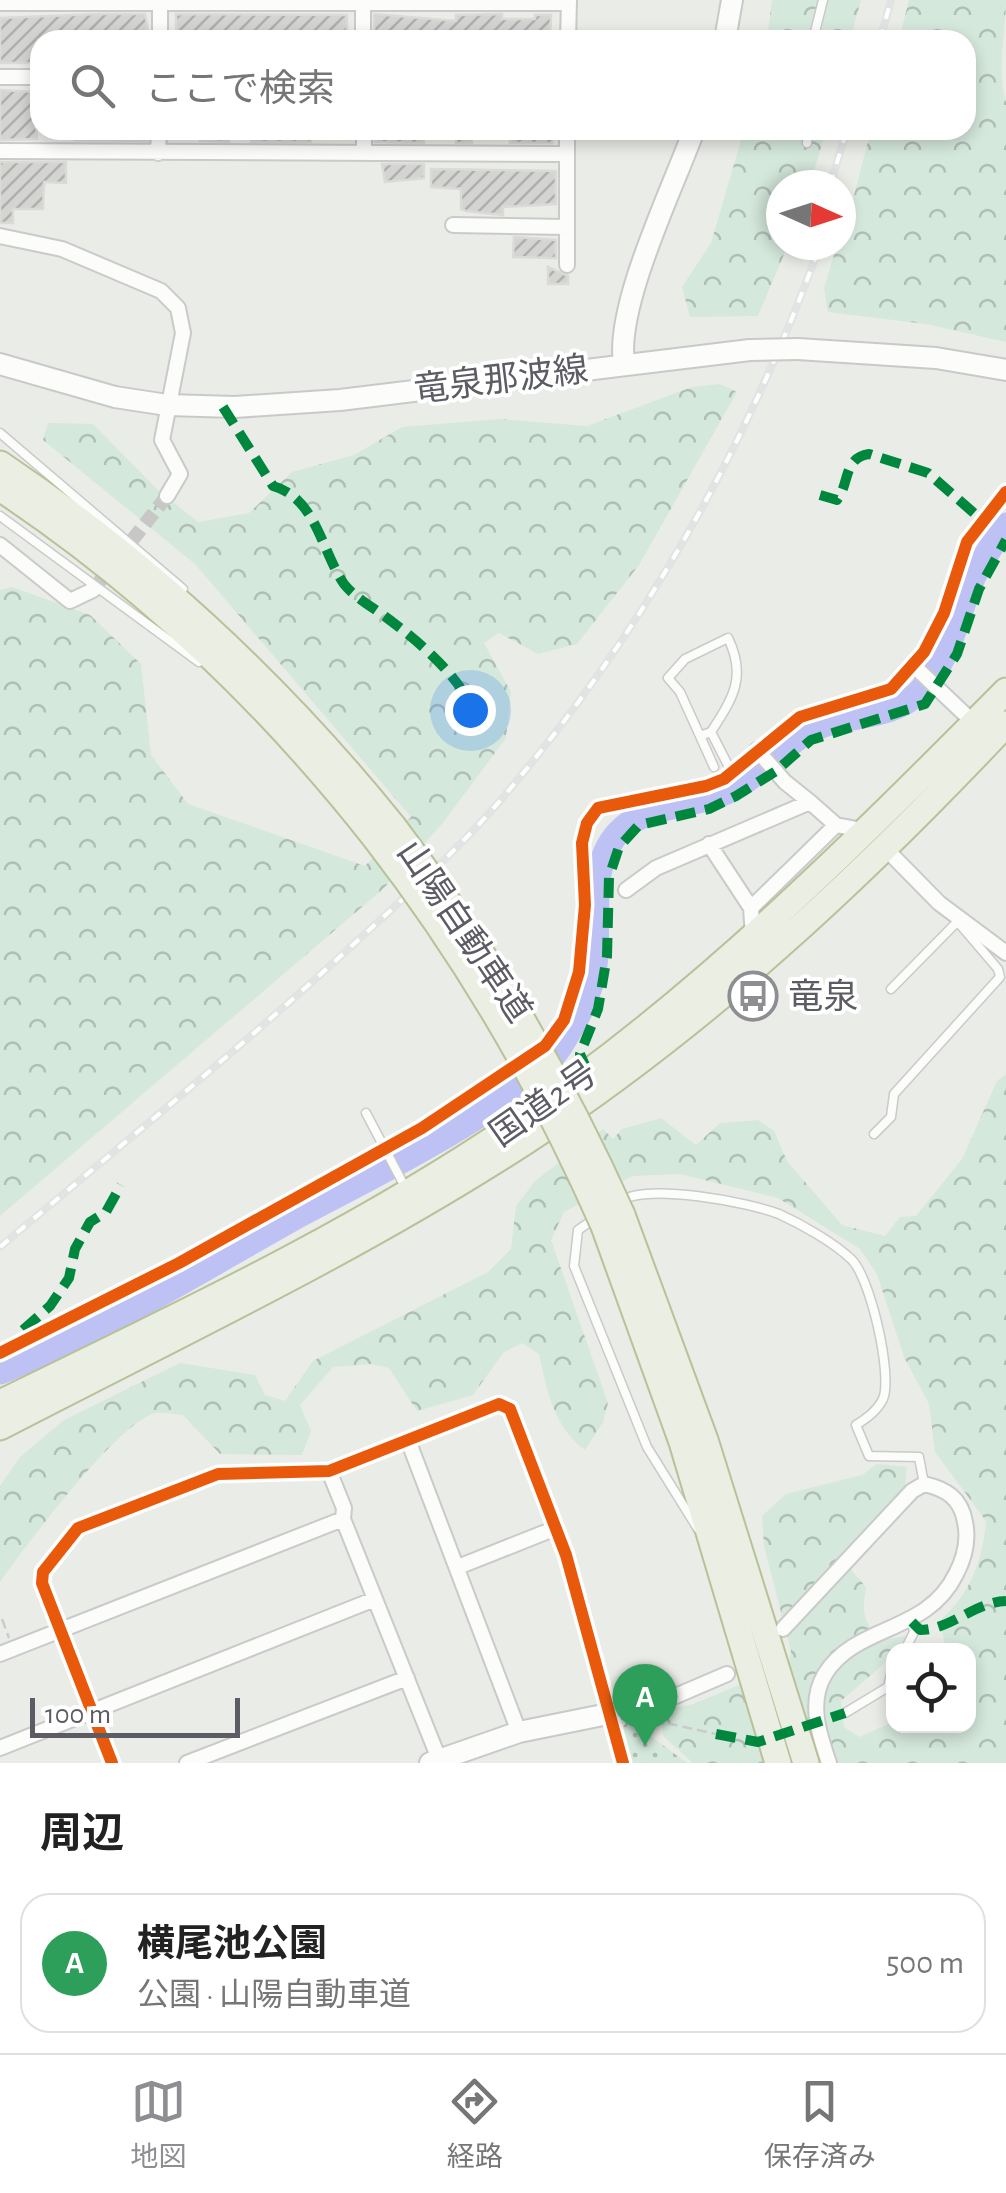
<!DOCTYPE html>
<html lang="ja">
<head>
<meta charset="utf-8">
<style>
  :root { --surface:#fff; --page:#f2f2f2; --text:#222; --muted:#767676; --line:#e0e0e0; --accent:#8e8e92 }
  body { margin:0; font-family:"Alegreya Sans","Noto Sans JP",sans-serif; background:var(--page); color:var(--text) }
  .controls { position:absolute; right:30px; bottom:30px; display:grid; overflow:hidden; border-radius:20px; box-shadow:0 5px 15px #0003 }
  .controls button { width:90px; height:90px; display:grid; place-items:center; padding:0; border:0; border-bottom:2px solid var(--line); background:var(--surface); color:var(--text); font:50px sans-serif }
  .compass { position:absolute; left:766px; top:170px; width:90px; height:90px; border-radius:50%; background:var(--surface); box-shadow:0 5px 15px #0003; rotate:93deg }
  .scale { position:absolute; left:30px; bottom:25px; width:210px; box-sizing:border-box; padding-left:10px; border:5px solid #5d5c64; border-top:0; font-size:28px; line-height:35px; white-space:nowrap; color:#5d5c64; -webkit-text-stroke:8px #fff; paint-order:stroke }
  .you { position:absolute; left:470px; top:710px; width:35px; height:35px; margin:-25px; border:8px solid #fff; border-radius:50%; background:#1a73e8; box-shadow:0 0 0 15px #1a73e833 }
  .badge { display:grid; place-items:center; width:65px; height:65px; border-radius:50%; background:var(--accent); color:#fff; font-size:32px; font-weight:700 }
  .pin { position:absolute; translate:-50% -82px; filter:drop-shadow(0 2px 5px #0008) }
  .pin::after { content:''; position:absolute; top:52px; width:35px; height:30px; background:inherit; clip-path:polygon(0 0,100% 0,50% 100%) }
  .list { margin:0; padding:0; list-style:none }
  h2 { display:flex; justify-content:space-between; align-items:center; height:130px; margin:0; padding:0 40px; font-size:42px }
  h2 small { font-size:32px; font-weight:400; color:var(--muted) }
  .list li { display:grid; grid-template-columns:65px 1fr auto; gap:30px; align-items:center; box-sizing:border-box; height:140px; margin:0 20px 20px; padding:0 20px; border:2px solid var(--line); border-radius:30px }
  .list b { display:block; font-size:38px; white-space:nowrap }
  .list p { margin:0; font-size:32px; white-space:nowrap; color:var(--muted) }
  .list em { font-size:32px; font-style:normal; color:var(--muted) }
  .icon { flex:none; width:55px; height:55px; fill:none; stroke:currentColor; stroke-width:2; stroke-linecap:round; stroke-linejoin:round }
  .map { position:relative; flex:none; width:1006px; height:1763px; overflow:hidden }
  .search { position:absolute; background:var(--surface); box-shadow:0 5px 15px #0003; left:30px; right:30px; top:30px; height:110px; display:flex; align-items:center; gap:25px; box-sizing:border-box; padding:0 35px; border-radius:30px; color:var(--muted); font-size:38px }
  .sheet { height:290px; background:var(--surface) }
  nav { display:flex; justify-content:space-around; align-items:center; box-sizing:border-box; height:140px; border-top:2px solid var(--line); background:var(--surface); font-size:28px; color:var(--muted) }
  nav a { display:grid; justify-items:center; gap:5px }
  nav .on { color:var(--accent) }
  .map>svg:first-child { display:block }
  .green { fill:url(#green-dots) }
  .forest { fill:url(#forest-crowns) }
  .lines { fill:none; stroke-linecap:round; stroke-linejoin:round }
  .river { stroke:#bdc1f4; stroke-width:25 }
  .building { fill:url(#building-hatch); stroke:#dadbd6; stroke-width:2.5 }
  .street-tunnel { stroke:#c7c8c6; stroke-width:14; stroke-dasharray:14 7; stroke-linecap:butt }
  .lane-casing { stroke:#c9caca; stroke-width:11 }
  .street-casing { stroke:#c9caca; stroke-width:18 }
  .secondary-casing { stroke:#c9c9ca; stroke-width:24 }
  .highway-casing { stroke:#b8c197; stroke-width:29 }
  .path { stroke:#c9cccd; stroke-width:2.5; stroke-dasharray:10 5; stroke-linecap:butt }
  .lane { stroke:#fcfcfb; stroke-width:8 }
  .street { stroke:#fcfcfb; stroke-width:14 }
  .secondary { stroke:#fcfcfb; stroke-width:20 }
  .highway { stroke:#ebeee2; stroke-width:25 }
  .rail-casing { stroke:#e2e3e3; stroke-width:8 }
  .rail { stroke:#fff; stroke-width:4; stroke-dasharray:11; stroke-linecap:butt }
  .secondary-bridge-casing { stroke:#c9c9ca; stroke-width:24; stroke-linecap:butt }
  .highway-bridge-casing { stroke:#b8c197; stroke-width:29; stroke-linecap:butt }
  .secondary-bridge { stroke:#fcfcfb; stroke-width:20 }
  .highway-bridge { stroke:#ebeee2; stroke-width:25 }
  .quiet { stroke:#00873e; stroke-width:10; stroke-dasharray:20 10; stroke-linecap:butt }
  .cycleway-casing { stroke:#fff; stroke-width:19 }
  .cycleway { stroke:#e8590c; stroke-width:12 }
  .labels { text-anchor:middle; stroke-width:8; stroke-linejoin:round; paint-order:stroke }
  .street-label { font-size:35px; fill:#5d5c64; stroke:#fff }
  .poi-label { font-size:35px; fill:#5d5c64; stroke:#fff; text-anchor:start }
</style>
</head>
<body>
<div class="map">
<svg width="1006" height="1763" viewBox="0 0 1006 1763">
  <defs>
    <pattern id="green-dots" width="8" height="8" patternUnits="userSpaceOnUse" patternTransform="scale(2.5)"><rect width="8" height="8" fill="#d5e8dc"/><path d="M2 2h.1M6 6h.1" fill="none" stroke="#b0bfb6" stroke-width="1.8" stroke-linecap="round"/></pattern>
    <pattern id="forest-crowns" width="20" height="18" patternUnits="userSpaceOnUse" patternTransform="scale(2.5)"><rect width="20" height="18" fill="#d5e8dc"/><path d="M2 6a3 3 0 1 1 6 0M12 15a3 3 0 1 1 6 0" fill="none" stroke="#b0bfb6"/></pattern>
    <pattern id="building-hatch" width="6" height="6" patternUnits="userSpaceOnUse" patternTransform="scale(2.5)"><rect width="6" height="6" fill="#d4d5d2"/><path d="M-1 1l2-2M0 6l6-6M5 7l2-2" fill="none" stroke="#afb0ae"/></pattern>
  </defs>
  <rect width="100%" height="100%" fill="#eaece7"/>
  <path class="green" d="M 629,1720 L 687,1763 L 629,1763 L 621,1729 Z"/>
  <path class="forest" d="M 772,0 L 861,0 L 850,40 L 767,40 Z
    M 909,0 L 1006,0 C 1006,36 996,69 1006,102 L 1006,342 L 926,324 L 828,312 L 824,288 L 837,245 L 841,245 L 871,130 L 966,130 L 966,40 L 899,40 Z
    M 744,130 L 826,130 L 810,185 L 781,185 L 781,245 L 788,245 L 758,316 L 690,317 L 682,287 L 711,243 Z
    M 720,384 L 737,392 L 639,565 L 577,644 L 538,654 L 499,633 L 484,643 L 511,692 L 506,738 L 442,824 L 383,889 L 0,1216 L 0,590 L 12,587 L 90,615 L 141,664 L 151,755 L 188,804 L 365,866 L 411,817 L 195,564 L 43,440 L 48,423 L 93,424 L 158,490 L 198,522 L 249,513 L 292,472 L 354,455 L 402,427 L 500,419 L 587,426 L 692,387 Z
    M 1006,1074 L 1006,1763 L 693,1763 L 663,1736 L 661,1710 L 693,1704 L 788,1665 L 791,1651 L 764,1546 L 762,1516 L 786,1494 L 862,1475 L 877,1464 L 907,1467 L 905,1487 L 853,1545 L 852,1571 L 866,1587 C 862,1612 862,1624 884,1640 L 906,1636 L 906,1645 L 894,1650 L 893,1656 L 841,1701 L 844,1727 L 859,1737 L 893,1722 L 894,1726 L 968,1726 L 968,1650 L 945,1650 L 941,1620 C 972,1590 982,1563 986,1521 L 935,1452 L 929,1404 L 904,1357 L 877,1274 L 860,1249 L 778,1198 L 680,1174 L 633,1176 L 564,1212 L 551,1240 L 608,1403 L 603,1422 L 585,1450 C 553,1427 547,1389 539,1354 L 522,1343 L 503,1353 L 473,1395 L 417,1411 L 389,1368 L 370,1364 L 333,1367 L 300,1405 L 311,1431 L 302,1455 L 220,1454 L 183,1415 C 174,1414 160,1411 152,1414 C 112,1430 27,1544 0,1582 L 0,1486 L 20,1457 L 64,1420 L 180,1363 L 255,1375 L 265,1395 L 285,1401 L 313,1361 L 488,1272 L 511,1249 L 516,1206 L 535,1181 L 603,1129 L 613,1139 L 622,1129 L 661,1118 L 696,1145 L 720,1123 L 758,1120 L 774,1131 L 787,1161 L 842,1225 L 885,1236 L 900,1217 L 916,1216 L 962,1159 L 997,1081 Z"/>
  <g class="lines">
    <path class="river" d="M 0,1372 C 102,1333 199,1271 294,1218 C 359,1183 522,1105 560,1047 C 575,1023 592,993 595,965 C 601,920 585,862 623,828 C 651,804 696,807 729,791 C 763,775 785,739 821,726 C 853,714 893,718 919,692 C 950,662 957,614 974,576 C 983,558 994,542 1006,525"/>
  </g>
  <path class="building" d="M 98,14 L 145,14 L 149,34 L 118,33 L 118,40 L 38,40 L 38,63 L 0,63 L 0,18 Z
    M 176,14 L 347,15 L 347,31 L 337,31 L 337,39 L 176,40 Z
    M 374,14 L 456,21 L 456,15 L 502,14 L 502,19 L 535,19 L 535,15 L 551,15 L 550,40 L 374,39 Z
    M 0,90 L 34,92 L 37,139 L 0,140 Z
    M 75,130 L 148,130 L 148,141 L 75,140 Z
    M 200,130 L 229,130 L 229,142 L 200,141 Z
    M 251,130 L 312,130 L 311,142 L 251,142 Z
    M 375,130 L 424,130 L 424,143 L 375,142 Z
    M 457,130 L 472,130 L 472,143 L 456,143 Z
    M 511,130 L 553,130 L 552,143 L 510,143 Z
    M 0,162 L 66,162 L 66,183 L 44,182 L 43,209 L 13,209 L 13,223 L 0,223 Z
    M 382,164 L 424,164 L 424,178 L 385,182 Z
    M 431,169 L 556,171 L 556,204 L 503,207 L 503,215 L 466,211 L 461,209 L 461,189 L 431,187 Z
    M 514,237 L 556,240 L 556,258 L 513,257 Z
    M 548,267 L 568,276 L 568,284 L 548,284 Z"/>
  <g class="lines">
    <path class="street-tunnel" d="M 93,590 L 167,496"/>
    <g class="lane-casing">
      <path id="lane" d="M 813,40 L 823,0
        M 807,143 L 808,130
        M 0,433 L 183,589
        M 0,516 L 199,662
        M 711,732 L 700,736 L 680,692 L 668,678 L 685,659 L 728,638 C 747,677 733,698 711,732 L 732,773
        M 700,736 L 714,767
        M 891,989 L 957,922
        M 366,1113 L 405,1187
        M 874,1134 L 891,1117 L 894,1094 L 1000,977 L 998,969 L 957,921
        M 621,1201 C 647,1183 748,1202 779,1214 C 801,1224 833,1242 851,1259 C 870,1276 893,1375 883,1399 C 877,1411 867,1418 856,1425 L 869,1456 L 919,1457 L 924,1484
        M 597,1217 L 578,1230 L 574,1266 L 647,1447 L 698,1529
        M 905,1650 L 914,1632 L 912,1622
        M 845,1713 L 888,1687 L 894,1662"/>
    </g>
    <g class="street-casing">
      <path id="street" d="M 363,0 L 363,40
        M 0,3 L 569,3
        M 160,40 L 160,0
        M 568,40 L 569,0
        M 0,77 L 40,77
        M 364,130 L 364,153
        M 0,151 L 567,154 L 567,130
        M 158,153 L 159,130
        M 453,225 L 567,227
        M 0,236 L 62,249 L 161,291 L 178,308 L 183,333 L 162,440 L 180,474 L 167,496
        M 567,265 L 567,154
        M 0,545 L 70,601 L 93,590
        M 914,666 L 974,723
        M 757,750 L 785,782 L 810,802
        M 709,844 L 751,908
        M 883,846 L 939,903 L 1006,953
        M 626,890 L 656,868 L 810,802 L 836,825
        M 753,936 L 751,908 L 836,825 L 867,831
        M 0,1353 L 179,1263 L 422,1128 L 545,1046 L 564,1020 L 579,972 L 585,905 L 582,843 L 587,823 L 598,808 L 706,786 L 724,779 L 800,717 L 891,689 L 924,652 L 944,613 L 967,542 L 1006,492
        M 408,1440 L 519,1732
        M 329,1471 L 344,1508 L 343,1519 L 439,1759
        M 458,1567 L 556,1528
        M 783,1629 L 912,1491 L 924,1484 C 946,1489 961,1498 965,1522 C 969,1541 965,1557 956,1574 C 927,1634 856,1624 825,1674 C 808,1702 819,1734 829,1763
        M 0,1654 L 343,1519
        M 608,1714 L 671,1698 L 727,1674
        M 0,1748 L 375,1599
        M 112,1763 L 42,1583 L 43,1572 L 78,1528 L 218,1474 L 329,1471 L 499,1404 L 510,1409 L 566,1555 L 623,1763
        M 187,1763 L 407,1678"/>
    </g>
    <g class="secondary-casing">
      <path id="secondary" d="M 725,40 L 732,0
        M 798,349 L 936,358 L 1006,370
        M 624,363 C 615,306 673,188 694,130
        M 0,364 L 115,397 L 167,405 L 235,407 L 340,400 L 750,350
        M 430,1763 L 519,1732 L 608,1714"/>
    </g>
    <g class="highway-casing">
      <path id="highway" d="M 0,464 C 149,564 280,686 393,826
        M 0,488 C 143,583 270,704 376,839
        M 622,1215 L 705,1440 L 806,1763
        M 604,1226 L 682,1442 L 778,1763
        M 0,1403 C 176,1317 357,1233 519,1122 C 699,1000 853,845 1006,691
        M 0,1427 C 177,1335 358,1250 526,1141 C 705,1024 860,879 1006,724"/>
    </g>
    <path class="path" d="M 2,1619 L 9,1638
      M 653,1720 L 716,1734"/>
    <use href="#lane" class="lane"/>
    <use href="#street" class="street"/>
    <use href="#secondary" class="secondary"/>
    <use href="#highway" class="highway"/>
    <g class="rail-casing">
      <path id="rail" d="M 880,40 L 891,0
        M 830,185 L 847,130
        M 0,1247 C 120,1146 241,1048 356,942 C 402,900 450,857 492,810 C 637,643 745,453 820,245"/>
    </g>
    <use href="#rail" class="rail"/>
    <g class="secondary-bridge-casing">
      <path id="secondary-bridge" d="M 750,350 L 798,349"/>
    </g>
    <g class="highway-bridge-casing">
      <path id="highway-bridge" d="M 393,826 C 486,948 559,1075 622,1215
        M 376,839 C 469,959 543,1087 604,1226"/>
    </g>
    <use href="#secondary-bridge" class="secondary-bridge"/>
    <use href="#highway-bridge" class="highway-bridge"/>
    <path class="quiet" d="M 223,407 L 273,486 C 316,498 321,550 344,584 C 354,597 374,608 387,618 C 422,644 473,686 479,731
      M 820,495 L 837,500 C 850,483 843,458 869,454 L 928,473 L 982,520
      M 588,1072 L 580,1054 L 598,1009 L 607,956 L 609,877 L 619,847 L 639,825 L 709,809 L 736,796 L 776,771 L 811,740 L 925,704 L 957,654 L 979,589 L 1006,540
      M 23,1330 L 50,1306 L 69,1278 L 75,1249 L 90,1222 L 106,1212 L 121,1185
      M 912,1622 L 920,1630 C 950,1630 975,1602 1006,1601
      M 716,1734 L 758,1742 L 845,1713"/>
    <g class="cycleway-casing">
      <path id="cycleway" d="M 0,1353 L 179,1263 L 422,1128 L 545,1046 L 564,1020 L 579,972 L 585,905 L 582,843 L 587,823 L 598,808 L 706,786 L 724,779 L 800,717 L 891,689 L 924,652 L 944,613 L 967,542 L 1006,492
        M 112,1763 L 42,1583 L 43,1572 L 78,1528 L 218,1474 L 329,1471 L 499,1404 L 510,1409 L 566,1555 L 623,1763"/>
    </g>
    <use href="#cycleway" class="cycleway"/>
  </g>
  <defs>
    <g id="bus-ring" transform="scale(2.5)"><circle r="9.5" fill="#fff" stroke="#8e8e92" stroke-width="1.5"/><path d="M-5-6H5V4H4V6H2V4H-2V6H-4V4H-5ZM-3.5-4V0h7V-4ZM-3.5 1.2v1.5H-2V1.2ZM2 1.2v1.5H3.5V1.2Z" fill="#8e8e92"/></g>
  </defs>
  <g fill-rule="evenodd">
    <use href="#bus-ring" x="753" y="996"/>
  </g>
  <g class="labels">
    <g class="street-label">
      <text transform="translate(501 379) rotate(-7)" y="12">竜泉那波線</text>
      <text transform="translate(465 931) rotate(56)" y="12">山陽自動車道</text>
      <text transform="translate(543 1103) rotate(-35)" y="12">国道2号</text>
    </g>
    <g class="poi-label">
      <text x="788" y="1008">竜泉</text>
    </g>
  </g>
</svg>
<div class="controls">
<button><svg class="icon" aria-label="locate" viewBox="0 0 24 24"><circle cx="12" cy="12" r="6"/><path d="M12 2v4M12 18v4M2 12h4M18 12h4"/></svg></button>
</div>
<svg class="compass" viewBox="-18 -18 36 36"><path d="M0-13l5 13h-10z" fill="#e53935"/><path d="M0 13l5-13h-10z" fill="#767676"/></svg>
<div class="scale">100 m</div>
<div class="you"></div>
<div class="pin badge" style="left:645px;top:1746px;background:#2e9e5b">A</div>
<div class="search"><svg class="icon" aria-label="search" viewBox="0 0 24 24"><circle cx="10" cy="10" r="6"/><path d="M15 15l6 6"/></svg>ここで検索</div>
</div>
<section class="sheet">
<h2>周辺<small></small></h2>
<ul class="list">
<li><span class="badge" style="background:#2e9e5b">A</span><div><b>横尾池公園</b><p>公園 · 山陽自動車道</p></div><em>500 m</em></li>
</ul>
</section>
<nav>
<a class="on"><svg class="icon" aria-label="map" viewBox="0 0 24 24"><path d="M3 6l6-2 6 2 6-2v14l-6 2-6-2-6 2zM9 4v14M15 6v14"/></svg>地図</a>
<a><svg class="icon" aria-label="directions" viewBox="0 0 24 24"><path d="M12 3l9 9-9 9-9-9zM9 14v-3h6M13 9l2 2-2 2"/></svg>経路</a>
<a><svg class="icon" aria-label="saved" viewBox="0 0 24 24"><path d="M7 4h10v16l-5-4-5 4z"/></svg>保存済み</a>
</nav>
</body>
</html>
